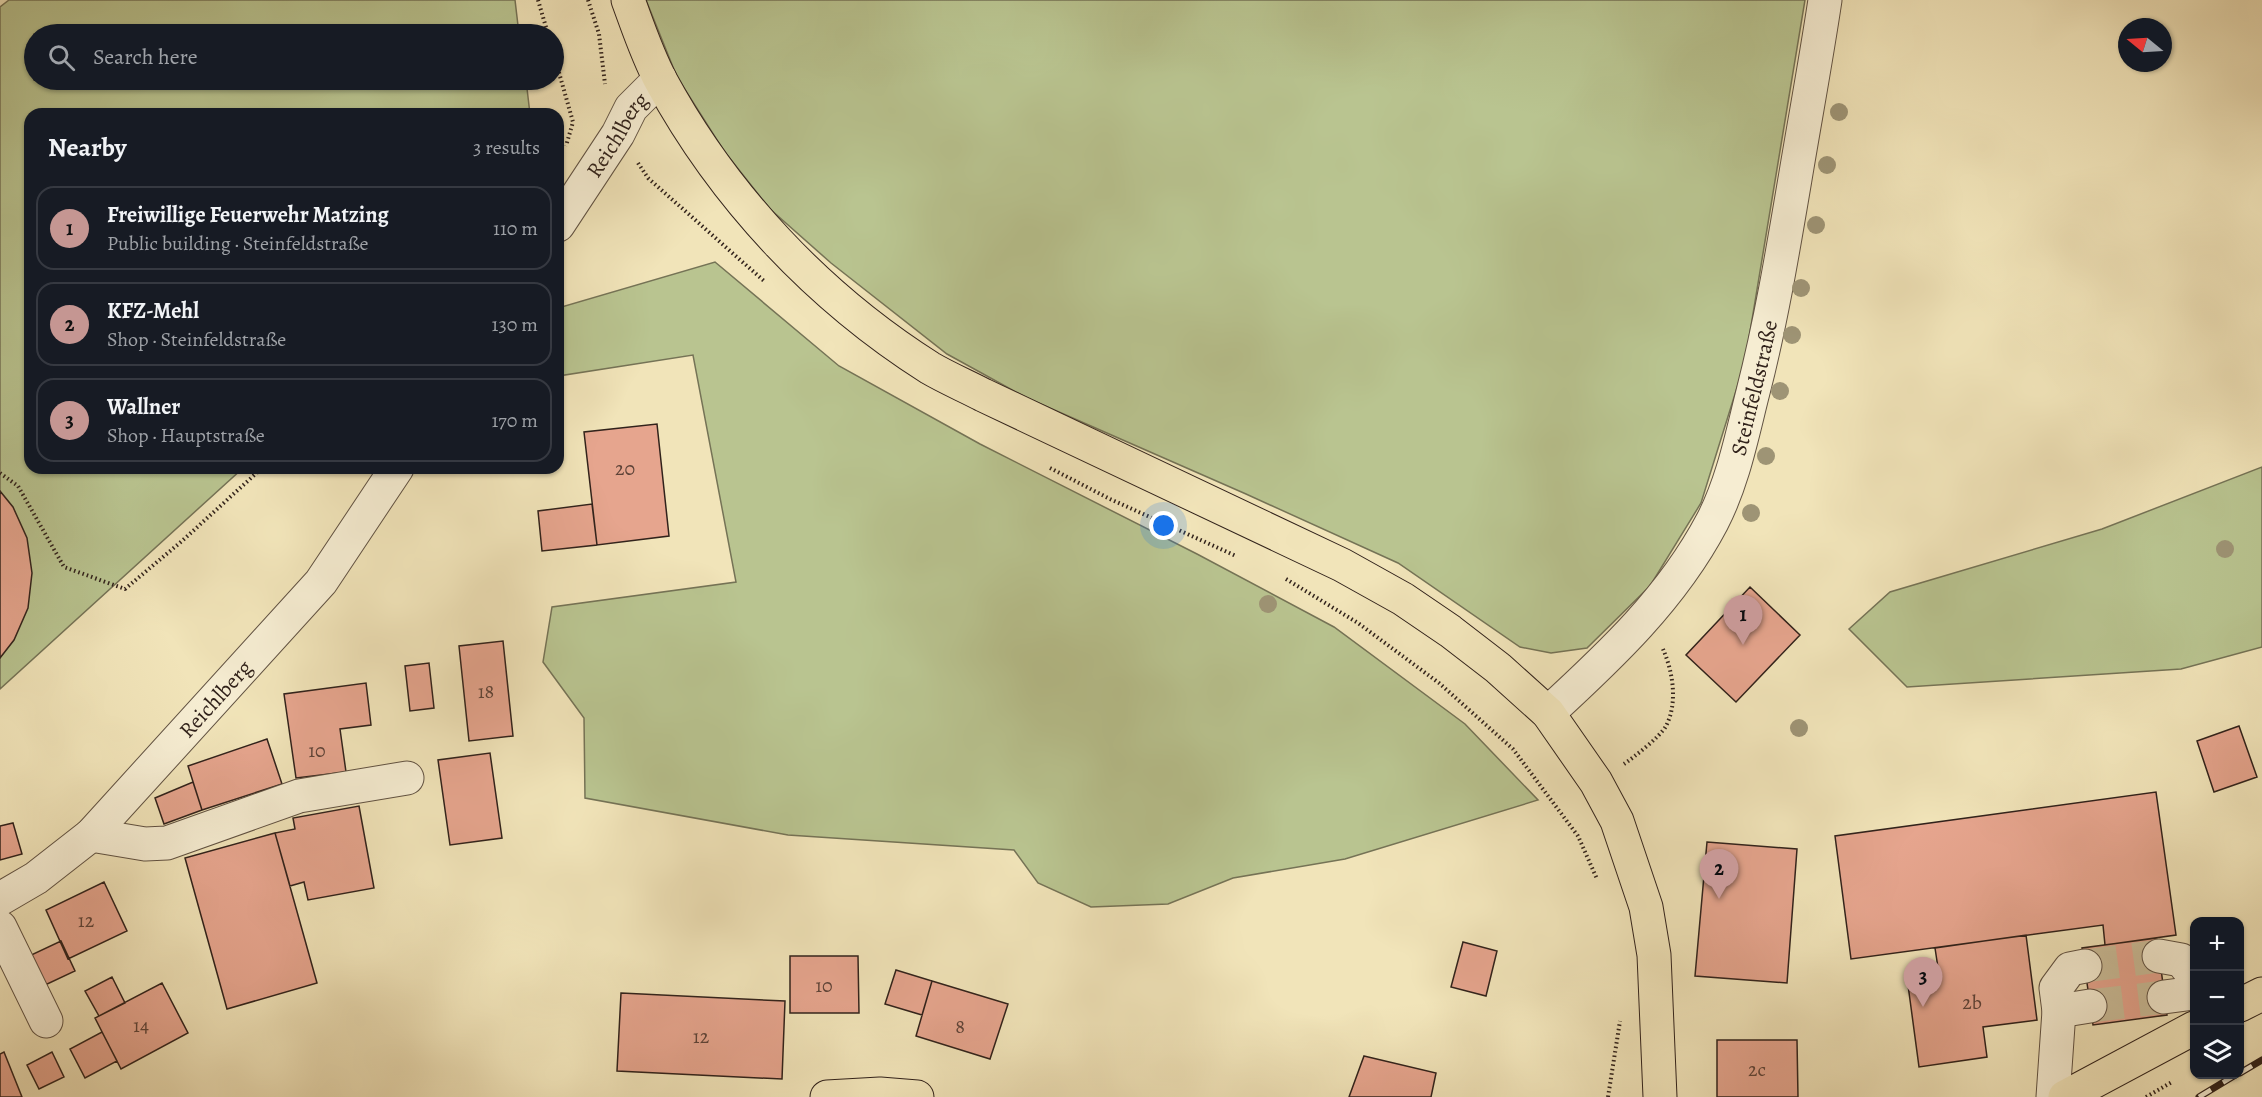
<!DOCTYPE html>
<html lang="en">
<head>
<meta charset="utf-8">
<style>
  :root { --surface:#171b24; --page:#242831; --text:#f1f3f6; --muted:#9ea1a6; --line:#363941; --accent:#c59692 }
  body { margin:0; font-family:Alegreya,serif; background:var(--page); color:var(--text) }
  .controls { position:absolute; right:18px; bottom:18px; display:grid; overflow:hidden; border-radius:12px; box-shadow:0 2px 4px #0004 }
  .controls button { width:54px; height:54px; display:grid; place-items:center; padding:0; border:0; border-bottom:2px solid var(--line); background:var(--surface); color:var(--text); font:30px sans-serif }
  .compass { position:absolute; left:2118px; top:18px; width:54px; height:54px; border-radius:50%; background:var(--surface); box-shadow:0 2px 4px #0004; rotate:288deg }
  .you { position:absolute; left:1164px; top:526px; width:21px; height:21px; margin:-15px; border:4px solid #fff; border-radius:50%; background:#1a73e8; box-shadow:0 0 0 9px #1a73e833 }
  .badge { display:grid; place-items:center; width:39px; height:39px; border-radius:50%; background:var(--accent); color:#111; font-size:20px; font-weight:700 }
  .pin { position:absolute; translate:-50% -50px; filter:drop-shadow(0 2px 3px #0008) }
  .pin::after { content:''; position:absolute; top:32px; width:21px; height:18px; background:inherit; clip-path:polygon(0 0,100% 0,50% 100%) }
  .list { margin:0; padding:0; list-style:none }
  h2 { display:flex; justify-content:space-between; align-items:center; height:78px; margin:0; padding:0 24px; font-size:26px }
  h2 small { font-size:20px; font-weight:400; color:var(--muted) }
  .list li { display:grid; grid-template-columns:39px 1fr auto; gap:18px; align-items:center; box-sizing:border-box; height:84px; margin:0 12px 12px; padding:0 12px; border:2px solid var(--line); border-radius:18px }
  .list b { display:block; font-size:22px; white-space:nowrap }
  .list p { margin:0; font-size:20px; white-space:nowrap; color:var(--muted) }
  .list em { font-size:20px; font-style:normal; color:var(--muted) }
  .icon { flex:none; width:33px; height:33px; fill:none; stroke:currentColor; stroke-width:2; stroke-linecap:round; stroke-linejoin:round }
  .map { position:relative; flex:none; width:2262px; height:1097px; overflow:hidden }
  .search { position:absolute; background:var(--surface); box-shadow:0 2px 4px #0004; left:24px; top:24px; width:540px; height:66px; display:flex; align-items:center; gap:15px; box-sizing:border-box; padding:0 21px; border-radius:33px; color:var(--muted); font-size:22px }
  .panel { position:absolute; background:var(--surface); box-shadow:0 2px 4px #0004; left:24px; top:108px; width:540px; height:366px; border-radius:18px }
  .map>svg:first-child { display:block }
  .green { fill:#b9c490; stroke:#757356; stroke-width:1.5 }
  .building { fill:#e6a58e; stroke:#31221b; stroke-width:1.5 }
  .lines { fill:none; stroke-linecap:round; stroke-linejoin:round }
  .minor-tunnel { stroke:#cbbd99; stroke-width:33; stroke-dasharray:33 16; stroke-linecap:butt }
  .minor-casing { stroke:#615242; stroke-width:35 }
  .major-casing { stroke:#31221b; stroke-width:35 }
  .path { stroke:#31221b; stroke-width:4; stroke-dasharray:1.5 3; stroke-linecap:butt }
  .minor { stroke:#f6edd2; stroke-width:33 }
  .major { stroke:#f1e4b9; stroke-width:33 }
  .rail-casing { stroke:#31221b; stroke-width:7 }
  .rail { stroke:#f6edd2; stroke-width:4.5; stroke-dasharray:14; stroke-linecap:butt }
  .tree { fill:#9e9475 }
  .labels { text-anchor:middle; stroke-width:4.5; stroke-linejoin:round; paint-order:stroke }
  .number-label { font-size:20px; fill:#5e4338 }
  .street-label { font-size:22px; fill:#31221b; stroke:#f6edd2 }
</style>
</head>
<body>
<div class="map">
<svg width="2262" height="1097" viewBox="0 0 2262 1097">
  <rect width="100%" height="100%" fill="#f1e4b9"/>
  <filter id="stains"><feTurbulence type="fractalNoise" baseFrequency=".00333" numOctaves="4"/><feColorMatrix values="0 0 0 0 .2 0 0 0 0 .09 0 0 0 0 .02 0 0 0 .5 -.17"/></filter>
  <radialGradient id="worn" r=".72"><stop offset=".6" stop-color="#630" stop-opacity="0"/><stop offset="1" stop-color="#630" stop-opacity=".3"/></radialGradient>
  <path class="green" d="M 9,0 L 515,0 L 519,34 L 34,34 L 34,80 L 526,80 L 530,114 L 30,114 L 30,468 L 243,468 L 0,689 L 0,7 Z
    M 646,0 L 1805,0 L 1745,362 L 1701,503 L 1650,586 L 1587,648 L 1551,653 L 1520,647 L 1398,563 L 1246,494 L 1027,398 L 947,354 L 831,263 L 770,209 L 724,151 L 677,77 Z
    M 715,262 L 839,366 L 980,444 L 1197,554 L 1334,627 L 1465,724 L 1538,800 L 1345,859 L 1233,878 L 1168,904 L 1091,907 L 1038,883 L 1014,850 L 788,835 L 585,798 L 584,718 L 543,662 L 552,607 L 736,582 L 693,355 L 558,376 L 558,308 Z
    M 2262,467 L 2262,647 L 2181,669 L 1907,687 L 1849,629 L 1890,592 L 2102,529 Z"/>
  <path class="building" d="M 657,424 L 669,536 L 597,545 L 584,432 Z
    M 0,491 L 13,507 L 27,538 L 32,573 L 28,608 L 14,640 L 0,658 Z
    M 592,504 L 597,545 L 542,551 L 538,511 Z
    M 1750,587 L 1800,635 L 1736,702 L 1686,655 Z
    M 503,641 L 513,736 L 469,741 L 459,646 Z
    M 429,663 L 434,708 L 410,711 L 405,666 Z
    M 366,683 L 371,725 L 340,729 L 346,772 L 296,778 L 284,694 Z
    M 2239,726 L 2257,777 L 2214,792 L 2197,741 Z
    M 267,739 L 282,784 L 202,810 L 188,766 Z
    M 490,753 L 502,838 L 450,845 L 438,760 Z
    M 193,782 L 202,810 L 164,824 L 155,798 Z
    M 2156,792 L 2176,935 L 2105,945 L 2103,925 L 1851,959 L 1835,836 Z
    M 359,806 L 374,888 L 308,900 L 304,882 L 290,886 L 275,833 L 295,829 L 293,818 Z
    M 13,823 L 22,854 L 0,860 L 0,826 Z
    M 275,833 L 317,983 L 227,1009 L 185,858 Z
    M 1707,842 L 1797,849 L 1787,983 L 1695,976 Z
    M 104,882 L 127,931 L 68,959 L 46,910 Z
    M 2026,935 L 2037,1020 L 1983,1027 L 1987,1057 L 1919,1067 L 1908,985 L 1940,981 L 1935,948 Z
    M 2157,938 L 2167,1015 L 2093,1025 L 2082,948 Z
    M 61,941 L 75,971 L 43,986 L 29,956 Z
    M 1463,942 L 1497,951 L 1486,996 L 1451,987 Z
    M 790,956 L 858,956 L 859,1013 L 790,1013 Z
    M 896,970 L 932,981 L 922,1015 L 885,1004 Z
    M 112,977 L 125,1003 L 99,1016 L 85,991 Z
    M 932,981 L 1008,1004 L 990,1059 L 916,1036 Z
    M 162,983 L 188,1033 L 121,1069 L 95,1018 Z
    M 621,993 L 785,1001 L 782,1079 L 617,1071 Z
    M 102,1032 L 117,1061 L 85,1078 L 70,1049 Z
    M 1717,1040 L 1797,1040 L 1798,1097 L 1717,1097 Z
    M 4,1052 L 22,1097 L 0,1097 L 0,1054 Z
    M 52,1052 L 64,1077 L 39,1089 L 27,1065 Z
    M 1364,1056 L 1436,1073 L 1431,1097 L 1349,1097 Z"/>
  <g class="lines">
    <path class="minor-tunnel" d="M 2085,966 L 2159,956
      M 2090,1006 L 2164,997"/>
    <g class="minor-casing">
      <g id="minor">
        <path id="s1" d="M 558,225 L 618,134 L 631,108 L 660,79"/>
        <path id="s2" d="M 1548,713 C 1610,656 1672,598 1712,522 C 1733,482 1742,435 1753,392 C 1771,322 1783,250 1795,179 C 1805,119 1816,60 1825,0"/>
        <path d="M 91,835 L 145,844 L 167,843 L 299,796 L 407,778"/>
        <path id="s3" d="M 0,899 L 36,878 L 91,835 L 321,582 L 397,468"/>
        <path d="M 0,927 L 46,1021"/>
        <path d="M 2159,956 L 2181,960 L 2194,976"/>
        <path d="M 2164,997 L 2194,993"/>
        <path d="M 2059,1011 L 2090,1006"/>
        <path d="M 2053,1097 L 2059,1011 L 2056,988 L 2070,969 L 2085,966"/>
      </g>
    </g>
    <g class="major-casing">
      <path id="major" d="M 628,0 C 638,27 647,55 661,81 C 724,197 818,297 930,368 C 947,378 966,386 983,395 L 1342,565 L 1403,599 L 1450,631 L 1498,668 L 1548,713 L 1596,782 L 1617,821 L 1646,907 L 1654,955 L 1660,1097
        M 2240,1005 L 2262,994
        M 827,1097 L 880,1094 L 917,1097
        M 2065,1097 L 2194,1028"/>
    </g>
    <path class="path" d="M 538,0 L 548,34
      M 588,0 L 599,34 L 605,84
      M 554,55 L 573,122 L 566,146
      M 638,163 L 648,178 L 764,281
      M 1050,468 L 1110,499 L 1236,556
      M 0,473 L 18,486 L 64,567 L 125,589 L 182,541 L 262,468
      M 1286,579 L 1358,623 L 1439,683 L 1513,749 L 1578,836 L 1597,879
      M 1624,764 C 1634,757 1660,737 1666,726 C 1678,703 1673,672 1663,649
      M 1608,1097 L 1620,1021
      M 2146,1097 L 2172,1082"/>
    <use href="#minor" class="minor"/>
    <use href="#major" class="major"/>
    <g class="rail-casing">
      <path id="rail" d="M 2240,1073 L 2262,1060
        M 2199,1097 L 2237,1074"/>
    </g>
    <use href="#rail" class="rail"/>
  </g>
  <g class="tree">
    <circle cx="1839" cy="112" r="9"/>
    <circle cx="1827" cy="165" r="9"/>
    <circle cx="1816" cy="225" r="9"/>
    <circle cx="1801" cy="288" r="9"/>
    <circle cx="1792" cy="335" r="9"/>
    <circle cx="1780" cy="391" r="9"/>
    <circle cx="1766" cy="456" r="9"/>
    <circle cx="1751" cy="513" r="9"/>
    <circle cx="2225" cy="549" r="9"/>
    <circle cx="1268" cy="604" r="9"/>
    <circle cx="1799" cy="728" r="9"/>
  </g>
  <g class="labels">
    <g class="number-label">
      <text x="625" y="475">20</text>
      <text x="486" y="698">18</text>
      <text x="317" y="757">10</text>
      <text x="86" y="927">12</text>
      <text x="824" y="992">10</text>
      <text x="1972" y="1009">2b</text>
      <text x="141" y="1032">14</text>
      <text x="960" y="1033">8</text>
      <text x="701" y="1043">12</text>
      <text x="1757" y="1076">2c</text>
    </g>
    <g class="street-label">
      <text dy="8" stroke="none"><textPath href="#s1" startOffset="108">Reichlberg</textPath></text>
      <text dy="8" stroke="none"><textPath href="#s2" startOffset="394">Steinfeldstraße</textPath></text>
      <text dy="8" stroke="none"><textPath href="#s3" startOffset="296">Reichlberg</textPath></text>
    </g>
  </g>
  <rect width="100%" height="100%" filter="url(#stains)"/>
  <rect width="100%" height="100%" fill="url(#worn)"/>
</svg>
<div class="controls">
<button>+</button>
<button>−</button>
<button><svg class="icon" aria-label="layers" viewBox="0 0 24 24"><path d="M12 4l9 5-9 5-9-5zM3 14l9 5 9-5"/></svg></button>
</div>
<svg class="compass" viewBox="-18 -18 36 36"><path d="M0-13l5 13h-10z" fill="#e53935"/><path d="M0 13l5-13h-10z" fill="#9ea1a6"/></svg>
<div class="you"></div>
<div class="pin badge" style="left:1743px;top:645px">1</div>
<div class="pin badge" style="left:1719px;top:899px">2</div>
<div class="pin badge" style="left:1923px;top:1007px">3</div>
<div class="search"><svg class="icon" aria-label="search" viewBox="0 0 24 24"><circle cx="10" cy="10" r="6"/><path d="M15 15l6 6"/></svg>Search here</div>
<section class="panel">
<h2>Nearby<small>3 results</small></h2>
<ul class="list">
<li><span class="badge">1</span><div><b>Freiwillige Feuerwehr Matzing</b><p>Public building · Steinfeldstraße</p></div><em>110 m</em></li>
<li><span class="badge">2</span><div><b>KFZ-Mehl</b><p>Shop · Steinfeldstraße</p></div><em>130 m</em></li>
<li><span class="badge">3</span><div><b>Wallner</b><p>Shop · Hauptstraße</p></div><em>170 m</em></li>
</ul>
</section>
</div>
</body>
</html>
